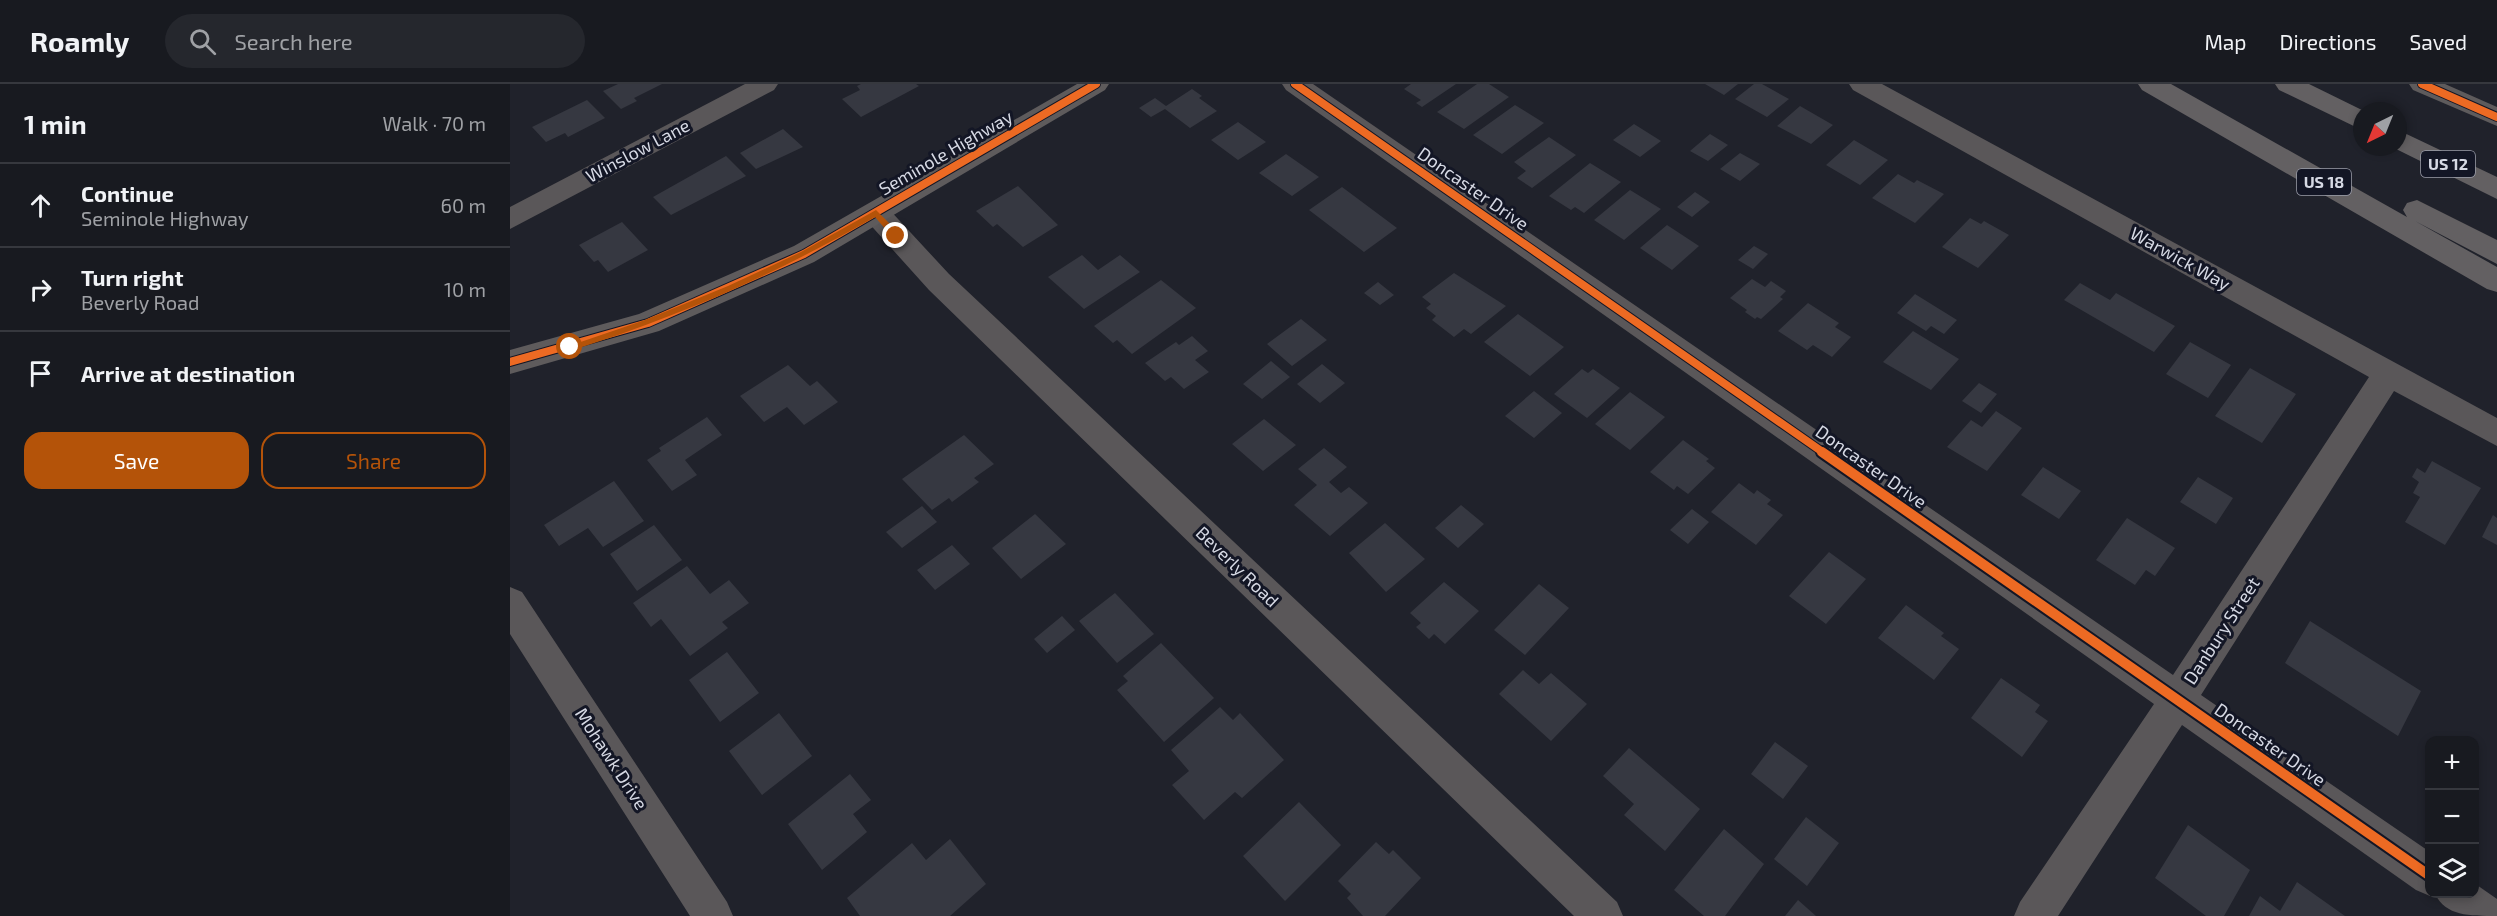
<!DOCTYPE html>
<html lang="en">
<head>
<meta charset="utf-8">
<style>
  :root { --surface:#181a20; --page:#25272d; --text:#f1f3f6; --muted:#9fa1a5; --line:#36383e; --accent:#b45309 }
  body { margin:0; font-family:"Exo 2",sans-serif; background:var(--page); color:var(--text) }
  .controls { position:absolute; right:18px; bottom:18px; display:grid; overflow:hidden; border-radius:12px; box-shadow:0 3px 9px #0003 }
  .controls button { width:54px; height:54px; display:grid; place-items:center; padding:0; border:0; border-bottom:2px solid var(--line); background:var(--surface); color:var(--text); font:30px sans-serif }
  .compass { position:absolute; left:1843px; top:18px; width:54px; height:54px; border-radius:50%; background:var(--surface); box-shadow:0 3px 9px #0003; rotate:223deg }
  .stop { position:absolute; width:18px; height:18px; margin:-14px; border:4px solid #b45309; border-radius:50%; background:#fff }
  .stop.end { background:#b45309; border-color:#fff; box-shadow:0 2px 6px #0008 }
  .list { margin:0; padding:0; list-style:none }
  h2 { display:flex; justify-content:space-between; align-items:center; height:78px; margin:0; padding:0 24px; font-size:26px }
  h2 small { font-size:20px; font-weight:400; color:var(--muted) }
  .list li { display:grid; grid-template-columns:39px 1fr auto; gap:18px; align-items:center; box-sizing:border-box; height:84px; padding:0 24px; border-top:2px solid var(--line) }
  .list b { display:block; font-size:22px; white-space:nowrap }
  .list p { margin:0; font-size:20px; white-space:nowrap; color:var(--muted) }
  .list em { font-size:20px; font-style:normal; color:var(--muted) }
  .actions { display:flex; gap:12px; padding:18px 24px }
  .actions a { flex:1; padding:14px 0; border:2px solid var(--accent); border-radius:18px; text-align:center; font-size:21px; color:var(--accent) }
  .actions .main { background:var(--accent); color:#fff }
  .icon { flex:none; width:33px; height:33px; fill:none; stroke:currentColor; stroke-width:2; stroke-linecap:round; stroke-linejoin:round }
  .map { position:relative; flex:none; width:1987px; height:832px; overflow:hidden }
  header { display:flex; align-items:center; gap:36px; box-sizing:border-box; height:84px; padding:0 30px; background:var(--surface); border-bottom:2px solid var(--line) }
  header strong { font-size:28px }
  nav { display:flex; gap:33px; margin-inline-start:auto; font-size:21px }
  .search { width:420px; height:54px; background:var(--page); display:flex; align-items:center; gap:15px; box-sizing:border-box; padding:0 21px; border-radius:33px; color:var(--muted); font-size:22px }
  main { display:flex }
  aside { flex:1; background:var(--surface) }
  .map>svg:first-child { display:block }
  .building { fill:#363841 }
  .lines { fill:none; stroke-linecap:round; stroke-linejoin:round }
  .street { fill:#5a5759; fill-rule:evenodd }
  .secondary { fill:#5e5b5c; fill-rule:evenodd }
  .highway { fill:#636062; fill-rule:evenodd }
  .cycleway-far1-casing { stroke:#131625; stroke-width:10 }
  .cycleway-casing { stroke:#131625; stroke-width:14 }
  .cycleway-far1 { stroke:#ed6a23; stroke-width:8 }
  .cycleway { stroke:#ed6a23; stroke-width:10 }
  .route { fill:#b45309 }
  .labels { text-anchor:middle; stroke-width:6; stroke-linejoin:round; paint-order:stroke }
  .shield { fill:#131625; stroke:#9c9eab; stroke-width:1.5 }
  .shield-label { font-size:16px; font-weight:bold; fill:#d6d9e4 }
  .street-label { font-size:18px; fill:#d6d9e4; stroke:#131625 }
</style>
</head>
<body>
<header>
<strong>Roamly</strong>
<div class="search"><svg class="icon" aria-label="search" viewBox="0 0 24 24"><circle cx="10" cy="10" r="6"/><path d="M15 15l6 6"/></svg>Search here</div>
<nav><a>Map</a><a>Directions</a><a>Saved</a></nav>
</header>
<main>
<aside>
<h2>1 min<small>Walk · 70 m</small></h2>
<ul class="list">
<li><svg class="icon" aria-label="ahead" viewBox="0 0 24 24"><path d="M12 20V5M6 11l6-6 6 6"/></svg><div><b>Continue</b><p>Seminole Highway</p></div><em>60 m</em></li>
<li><svg class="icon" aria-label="right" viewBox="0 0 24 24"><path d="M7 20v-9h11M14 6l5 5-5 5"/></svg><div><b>Turn right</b><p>Beverly Road</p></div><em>10 m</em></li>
<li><svg class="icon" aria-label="arrive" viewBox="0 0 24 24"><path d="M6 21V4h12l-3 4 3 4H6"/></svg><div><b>Arrive at destination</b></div></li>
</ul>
<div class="actions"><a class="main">Save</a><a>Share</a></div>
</aside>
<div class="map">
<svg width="1987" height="832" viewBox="0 0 1987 832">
  <rect width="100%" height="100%" fill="#20222b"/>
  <path class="building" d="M 108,0 L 152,0 L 124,14 L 127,17 L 111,25 L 93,7 Z
    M 351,0 L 406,0 L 409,2 L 351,33 L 332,15 L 350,6 L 347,2 Z
    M 901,0 L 946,0 L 912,23 L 906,19 L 911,16 L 894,5 Z
    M 967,0 L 979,0 L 999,13 L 954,45 L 927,28 Z
    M 1195,0 L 1228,0 L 1214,11 Z
    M 1244,0 L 1252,0 L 1279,15 L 1257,33 L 1225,15 Z
    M 682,5 L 692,12 L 689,14 L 707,27 L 680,44 L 655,25 L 641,33 L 629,24 L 645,14 L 656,22 Z
    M 77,16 L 95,34 L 58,53 L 55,49 L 36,58 L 22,43 Z
    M 1005,21 L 1034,39 L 992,70 L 963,51 Z
    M 1290,22 L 1323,41 L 1301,60 L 1267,42 Z
    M 728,38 L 756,58 L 728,76 L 701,56 Z
    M 1124,40 L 1151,57 L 1130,73 L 1103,56 Z
    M 273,45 L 293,63 L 246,85 L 230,69 Z
    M 1200,50 L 1218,61 L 1198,77 L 1180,67 Z
    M 1039,53 L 1066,71 L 1022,104 L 1007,94 L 1016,87 L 1004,78 Z
    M 1344,56 L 1378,76 L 1350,101 L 1316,81 Z
    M 1230,69 L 1250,80 L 1230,97 L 1210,85 Z
    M 776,70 L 809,93 L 782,112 L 749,89 Z
    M 216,72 L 236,92 L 161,131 L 143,113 Z
    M 1080,79 L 1111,98 L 1074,129 L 1065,123 L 1061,126 L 1039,112 Z
    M 1388,90 L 1404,99 L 1407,96 L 1434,110 L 1405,139 L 1362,114 Z
    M 508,102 L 548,141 L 513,163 L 487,140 L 483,143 L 466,127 Z
    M 832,103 L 887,144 L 854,168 L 799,126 Z
    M 1120,106 L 1151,125 L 1114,156 L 1084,136 Z
    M 1185,108 L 1200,118 L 1182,133 L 1167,123 Z
    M 1460,134 L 1471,140 L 1474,137 L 1499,151 L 1468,184 L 1432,163 Z
    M 112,138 L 138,166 L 98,188 L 88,176 L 84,178 L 69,161 Z
    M 1157,141 L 1189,162 L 1162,186 L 1130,164 Z
    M 1244,162 L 1258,170 L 1243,185 L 1228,176 Z
    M 572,171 L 588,186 L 610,171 L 630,188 L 574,225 L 538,193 Z
    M 944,189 L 996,222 L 961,250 L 954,245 L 944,253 L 922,236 L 926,232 L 916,224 L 921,220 L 912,213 Z
    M 1242,195 L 1255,203 L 1261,197 L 1276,207 L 1270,213 L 1273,215 L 1251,235 L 1247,233 L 1245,235 L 1235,228 L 1237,226 L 1220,214 Z
    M 651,196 L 686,224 L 622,270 L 607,256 L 603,259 L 584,242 Z
    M 868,198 L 884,211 L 870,221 L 854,209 Z
    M 1570,199 L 1600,216 L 1606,209 L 1665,242 L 1644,268 L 1554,216 Z
    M 1405,210 L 1447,236 L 1434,250 L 1421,242 L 1416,247 L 1387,229 Z
    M 1298,219 L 1329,239 L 1325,243 L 1341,253 L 1322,273 L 1303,261 L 1297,266 L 1268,247 Z
    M 1008,230 L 1054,263 L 1020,292 L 974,258 Z
    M 791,235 L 817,256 L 782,282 L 757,260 Z
    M 1403,247 L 1449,275 L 1421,306 L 1373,278 Z
    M 682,252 L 698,267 L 685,276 L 699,288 L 674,305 L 661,293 L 655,297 L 635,279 L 666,258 L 669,261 Z
    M 1680,258 L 1721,281 L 1698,314 L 1656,290 Z
    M 761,277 L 780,293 L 752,315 L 733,300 Z
    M 812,280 L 835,299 L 810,319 L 787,300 Z
    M 278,281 L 300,302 L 307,297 L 328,318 L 294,341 L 277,323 L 254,338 L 230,312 Z
    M 1740,284 L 1786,310 L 1752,359 L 1705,332 Z
    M 1072,285 L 1078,289 L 1083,285 L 1110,304 L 1077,334 L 1044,310 Z
    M 1469,299 L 1487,310 L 1471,329 L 1452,317 Z
    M 1024,307 L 1052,329 L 1024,354 L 995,332 Z
    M 1120,308 L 1155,333 L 1120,366 L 1085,340 Z
    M 1486,327 L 1512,344 L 1477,387 L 1437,363 L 1461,336 L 1472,343 Z
    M 197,333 L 212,351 L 175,376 L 187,391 L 162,407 L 137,376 L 151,367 L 149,364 Z
    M 754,335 L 786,361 L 753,387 L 722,360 Z
    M 454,351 L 484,380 L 464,394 L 469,398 L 442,418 L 439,414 L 422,426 L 392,395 Z
    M 1173,356 L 1199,375 L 1196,377 L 1205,384 L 1178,410 L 1167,402 L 1164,406 L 1140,388 Z
    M 814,364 L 837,383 L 819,398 L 831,409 L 839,403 L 858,419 L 820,452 L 784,421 L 807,401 L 788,385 Z
    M 1922,377 L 1971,404 L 1935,461 L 1895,438 L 1910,413 L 1903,409 L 1909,398 L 1902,393 L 1907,384 L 1915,389 Z
    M 1533,383 L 1571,407 L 1549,435 L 1511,411 Z
    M 1688,393 L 1723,414 L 1706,440 L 1670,418 Z
    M 104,397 L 134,437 L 93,463 L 78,444 L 49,462 L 34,441 Z
    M 1229,399 L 1244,410 L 1247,406 L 1261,416 L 1257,420 L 1273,431 L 1246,461 L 1201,428 Z
    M 951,421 L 974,440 L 948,464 L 925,444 Z
    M 412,422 L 427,438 L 392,464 L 376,448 Z
    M 1182,425 L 1199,438 L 1178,460 L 1160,446 Z
    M 525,430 L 556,460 L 511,495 L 482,464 Z
    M 1983,431 L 1987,434 L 1987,461 L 1972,453 Z
    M 1617,434 L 1665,464 L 1645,492 L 1636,486 L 1625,501 L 1586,476 Z
    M 875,439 L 915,475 L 876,508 L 839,469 Z
    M 144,441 L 172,476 L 127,507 L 100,470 Z
    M 442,461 L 460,480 L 425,506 L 407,486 Z
    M 1319,468 L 1356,495 L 1316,540 L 1279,512 Z
    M 177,482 L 200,510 L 219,496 L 239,519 L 212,538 L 218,544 L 180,572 L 151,535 L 141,543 L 123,519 Z
    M 934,498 L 969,527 L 935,560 L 924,550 L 919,555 L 906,543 L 911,539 L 900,529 Z
    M 1029,500 L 1059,524 L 1015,571 L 984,546 Z
    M 605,509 L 644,550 L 607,579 L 569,537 Z
    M 1396,521 L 1434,549 L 1431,552 L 1449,565 L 1424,596 L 1368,554 Z
    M 552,532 L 565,546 L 537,569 L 524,555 Z
    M 1800,537 L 1911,607 L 1888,652 L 1775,579 Z
    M 651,559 L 704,614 L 654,658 L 607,606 L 618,597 L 613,592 Z
    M 217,568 L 249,609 L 210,638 L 179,596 Z
    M 1013,586 L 1029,600 L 1041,589 L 1077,620 L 1041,657 L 989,610 Z
    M 1491,594 L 1530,621 L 1525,628 L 1538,637 L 1512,673 L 1461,634 Z
    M 710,623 L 723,636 L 730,629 L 774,676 L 732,714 L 725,708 L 694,736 L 662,701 L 679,687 L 661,666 Z
    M 269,629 L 302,672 L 252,711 L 219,667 Z
    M 1265,658 L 1298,682 L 1273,715 L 1241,690 Z
    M 1119,664 L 1190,725 L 1155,767 L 1114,731 L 1124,720 L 1093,692 Z
    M 340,690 L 361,716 L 343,730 L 357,748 L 312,786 L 278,740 Z
    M 789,718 L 831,761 L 775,817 L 733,772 Z
    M 1296,733 L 1329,759 L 1297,802 L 1264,775 Z
    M 1678,741 L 1740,786 L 1714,832 L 1696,832 L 1645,794 Z
    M 1214,745 L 1254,780 L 1215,832 L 1194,832 L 1164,806 Z
    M 440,755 L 476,800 L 440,832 L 350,832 L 337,814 L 402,759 L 416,776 Z
    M 866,758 L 879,770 L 883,766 L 911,794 L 875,832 L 853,832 L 837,814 L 841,810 L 828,797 Z
    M 1787,798 L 1835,832 L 1739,832 L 1750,812 L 1770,827 Z
    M 1288,816 L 1306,832 L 1275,832 Z"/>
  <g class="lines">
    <path class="street" d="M 235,0 L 268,0 L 264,6 L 0,145 L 0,123 Z
      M 772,0 L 803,0 L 1663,591 L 1859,293 L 1343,6 L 1339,0 L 1372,0 L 1987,334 L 1987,362 L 1884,307 L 1691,611 L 1920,768 L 1920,810 L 1964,810 L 1964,799 L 1987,815 L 1987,832 C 1959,832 1936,832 1925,810 L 1920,812 L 1906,806 L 1672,641 L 1548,832 L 1504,832 L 1510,818 L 1644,620 L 776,6 Z
      M 366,119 L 376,122 L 439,190 L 1107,818 L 1113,832 L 1064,832 L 419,206 L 356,136 L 352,129 L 356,122 Z
      M 0,503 L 12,508 L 217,818 L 223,832 L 180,832 L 0,550 Z"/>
    <path class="secondary" d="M 567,0 L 599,0 L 595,6 L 304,178 L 149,247 L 0,290 L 0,266 L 129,230 L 284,162 Z
      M 1899,0 L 1935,0 L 1987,23 L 1987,42 L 1903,6 Z"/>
    <path class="highway" d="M 1628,0 L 1661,0 L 1897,133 L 1893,126 L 1897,119 L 1907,116 L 1987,156 L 1987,180 L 1905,137 L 1987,183 L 1987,208 L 1977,205 L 1632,6 Z
      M 1765,0 L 1799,0 L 1854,27 L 1852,46 L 1769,6 Z
      M 1888,46 L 1987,93 L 1987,115 L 1882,63 L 1888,63 Z"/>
    <g class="cycleway-far1-casing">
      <path id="cycleway-far1" d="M 785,0 L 1314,369
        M 1912,0 L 1987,33
        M 0,278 L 138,239 L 294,170 L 586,0"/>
    </g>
    <g class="cycleway-casing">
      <path id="cycleway" d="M 1312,368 L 1920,792"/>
    </g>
    <use href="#cycleway-far1" class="cycleway-far1"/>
    <use href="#cycleway" class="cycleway"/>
  </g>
  <path class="route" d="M 366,126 L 389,149 L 389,154 L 383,154 L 365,133 C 264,191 171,232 60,267 L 56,263 L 135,236 L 218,202 L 291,168 Z"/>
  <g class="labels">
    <g class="shield">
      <rect x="1911" y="67" width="54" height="26" rx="4.5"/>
      <rect x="1787" y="85" width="54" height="26" rx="4.5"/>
    </g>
    <g class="shield-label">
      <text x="1938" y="86">US 12</text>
      <text x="1814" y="104">US 18</text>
    </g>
    <g class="street-label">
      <text transform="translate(128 67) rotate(-28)" y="6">Winslow Lane</text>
      <text transform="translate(436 69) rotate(-30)" y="6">Seminole Highway</text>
      <text transform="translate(963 105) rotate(35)" y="6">Doncaster Drive</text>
      <text transform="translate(1670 175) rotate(29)" y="6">Warwick Way</text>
      <text transform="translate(1361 383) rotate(35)" y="6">Doncaster Drive</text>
      <text transform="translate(727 483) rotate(44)" y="6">Beverly Road</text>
      <text transform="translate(1712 547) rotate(-57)" y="6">Danbury Street</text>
      <text transform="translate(1760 661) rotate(35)" y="6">Doncaster Drive</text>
      <text transform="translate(101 675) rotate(57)" y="6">Mohawk Drive</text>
    </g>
  </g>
</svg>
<div class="controls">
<button>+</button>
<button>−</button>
<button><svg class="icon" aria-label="layers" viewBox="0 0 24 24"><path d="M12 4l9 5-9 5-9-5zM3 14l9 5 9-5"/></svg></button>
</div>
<svg class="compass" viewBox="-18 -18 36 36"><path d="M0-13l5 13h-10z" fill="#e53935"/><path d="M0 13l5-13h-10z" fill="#9fa1a5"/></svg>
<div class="stop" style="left:60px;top:263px"></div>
<div class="stop end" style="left:386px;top:152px"></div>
</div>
</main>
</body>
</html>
